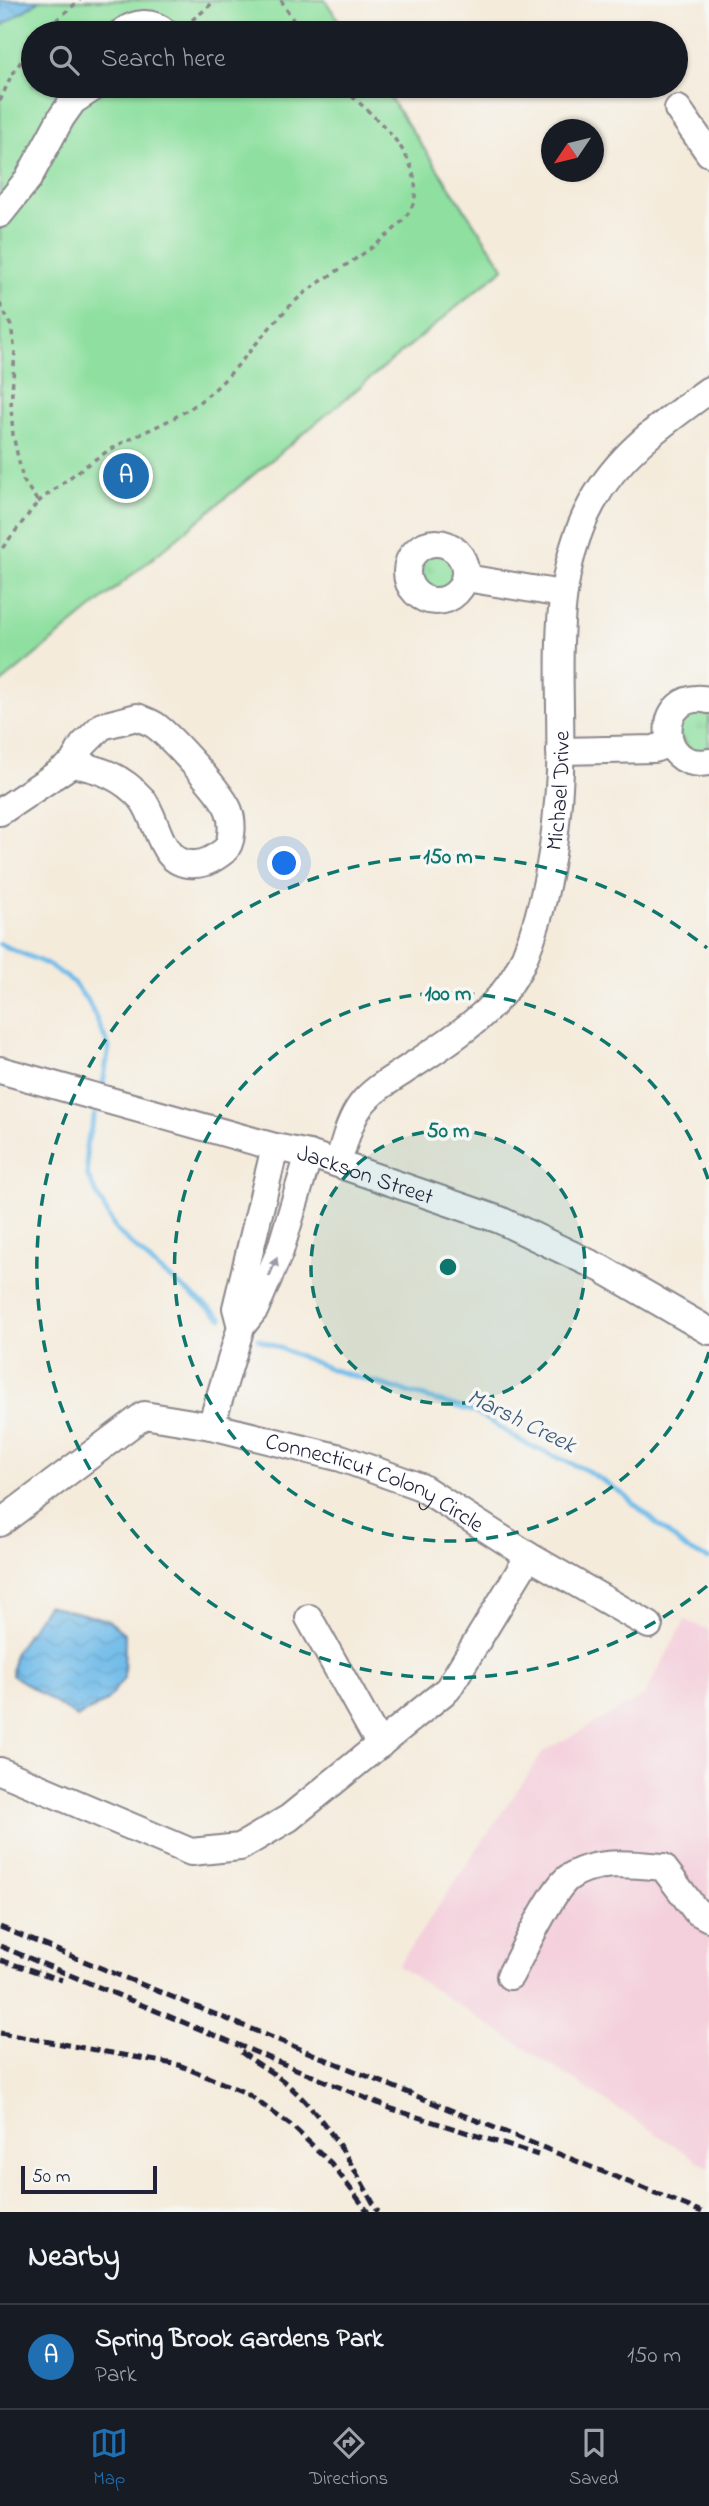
<!DOCTYPE html>
<html lang="en">
<head>
<meta charset="utf-8">
<style>
  :root { --surface:#171b24; --page:#20242c; --text:#f1f3f6; --muted:#9ea1a6; --line:#363941; --accent:#1f6fb2 }
  body { margin:0; font-family:"Indie Flower",sans-serif; background:var(--page); color:var(--text) }
  .compass { position:absolute; left:541px; top:119px; width:63px; height:63px; border-radius:50%; background:var(--surface); box-shadow:0 2px 5px #0004; rotate:235deg }
  .scale { position:absolute; left:21px; bottom:18px; width:136px; box-sizing:border-box; padding-left:7px; border:4px solid #22223b; border-top:0; font-size:19px; line-height:24px; white-space:nowrap; color:#22223b; -webkit-text-stroke:5px #f6f6f2; paint-order:stroke }
  .you { position:absolute; left:285px; top:864px; width:24px; height:24px; margin:-18px; border:5px solid #fff; border-radius:50%; background:#1a73e8; box-shadow:0 0 0 10px #1a73e833 }
  .badge { display:grid; place-items:center; width:46px; height:46px; border-radius:50%; background:var(--accent); color:#fff; font-size:23px; font-weight:700 }
  .pin { position:absolute; translate:-50% -50%; border:4px solid #fff; box-shadow:0 2px 7px #0006 }
  .list { margin:0; padding:0; list-style:none }
  h2 { display:flex; justify-content:space-between; align-items:center; height:91px; margin:0; padding:0 28px; font-size:30px }
  h2 small { font-size:23px; font-weight:400; color:var(--muted) }
  .list li { display:grid; grid-template-columns:46px 1fr auto; gap:21px; align-items:center; box-sizing:border-box; height:105px; padding:0 28px; border-top:2px solid var(--line) }
  .list b { display:block; font-size:26px; white-space:nowrap }
  .list p { margin:0; font-size:23px; white-space:nowrap; color:var(--muted) }
  .list em { font-size:23px; font-style:normal; color:var(--muted) }
  .icon { flex:none; width:38px; height:38px; fill:none; stroke:currentColor; stroke-width:2; stroke-linecap:round; stroke-linejoin:round }
  .map { position:relative; flex:none; width:709px; height:2212px; overflow:hidden }
  .search { position:absolute; background:var(--surface); box-shadow:0 2px 5px #0004; left:21px; right:21px; top:21px; height:77px; display:flex; align-items:center; gap:18px; box-sizing:border-box; padding:0 24px; border-radius:38px; color:var(--muted); font-size:26px }
  .sheet { height:196px; background:var(--surface) }
  nav { display:flex; justify-content:space-around; align-items:center; box-sizing:border-box; height:98px; border-top:2px solid var(--line); background:var(--surface); font-size:19px; color:var(--muted) }
  nav a { display:grid; justify-items:center; gap:4px }
  nav .on { color:var(--accent) }
  .map>svg:first-child { display:block }
  .built { fill:#f4cfdc }
  .grass { fill:url(#grass-tufts); stroke:#58816e; stroke-width:2 }
  .park { fill:#8fe0a0; stroke:#58816e; stroke-width:2 }
  .water { fill:url(#water-waves); stroke:#496e92; stroke-width:2 }
  .lines { fill:none; stroke-linecap:round; stroke-linejoin:round }
  .stream { stroke:#70bbe9; stroke-width:5 }
  .minor-casing { stroke:#8b868b; stroke-width:30 }
  .path { stroke:#8b868b; stroke-width:3.5; stroke-dasharray:5 5; stroke-linecap:butt }
  .minor { stroke:#fff; stroke-width:26 }
  .rail { stroke:#22223b; stroke-width:5; stroke-dasharray:10 5; stroke-linecap:butt }
  .oneway { fill:#9c9ca7 }
  .ring { fill:none; stroke:#0f766e; stroke-width:3.5; stroke-dasharray:12 9 }
  .labels { text-anchor:middle; stroke-width:7; stroke-linejoin:round; paint-order:stroke }
  .street-label { font-size:23px; fill:#22223b; stroke:#f6f6f2 }
  .water-label { font-size:24px; font-style:italic; fill:#3d5878; stroke:#f6f6f2 }
  .centre { fill:#0f766e; stroke:#f6f6f2; stroke-width:3.5 }
  .ring-label { font-size:21px; text-anchor:middle; font-weight:bold; fill:#0f766e; stroke:#f6f6f2; stroke-width:7; stroke-linejoin:round; paint-order:stroke }
</style>
</head>
<body>
<div class="map">
<svg width="709" height="2212" viewBox="0 0 709 2212">
  <defs>
    <pattern id="grass-tufts" width="24" height="20" patternUnits="userSpaceOnUse" patternTransform="scale(1.75)"><rect width="24" height="20" fill="#8fe0a0"/><path d="M3 7l-1-3M5 7V3M7 7l1-3M15 17l-1-3M17 17v-4M19 17l1-3" fill="none" stroke="#7bc08b"/></pattern>
    <pattern id="water-waves" width="16" height="10" patternUnits="userSpaceOnUse" patternTransform="scale(1.75)"><rect width="16" height="10" fill="#70bbe9"/><path d="M0 5q4-4 8 0t8 0" fill="none" stroke="#61a0c9"/></pattern>
  </defs>
  <rect width="100%" height="100%" fill="#f6f6f2"/>
  <filter id="ink" filterUnits="userSpaceOnUse"><feTurbulence type="fractalNoise" baseFrequency=".0143" numOctaves="2"/><feDisplacementMap in="SourceGraphic" scale="14" xChannelSelector="R" yChannelSelector="G"/><feConvolveMatrix kernelMatrix="1 2 1 2 8 2 1 2 1" color-interpolation-filters="sRGB"/></filter>
  <filter id="wash" filterUnits="userSpaceOnUse"><feTurbulence type="fractalNoise" baseFrequency=".00686" numOctaves="4" result="noise"/><feDisplacementMap in="SourceGraphic" scale="28" xChannelSelector="R" yChannelSelector="G"/><feGaussianBlur stdDeviation="1.57" result="paint"/><feColorMatrix in="noise" values="0 0 0 0 0 0 0 0 0 0 0 0 0 0 0 0 0 1.4 0 .05"/><feComposite in="paint" operator="in"/></filter>
  <g filter="url(#wash)">
    <rect width="100%" height="100%" fill="#f4ebdb"/>
    <path class="built" d="M 685,1620 L 709,1630 L 709,2168 L 398,1966 L 544,1751 L 644,1696 Z"/>
    <path class="grass" d="M413 573a22 22 0 1 1 44 0a22 22 0 1 1-44 0Z
      M 700,709 L 709,715 L 709,745 L 704,750 L 692,753 L 673,726 L 681,712 Z"/>
    <path class="park" d="M 0,0 L 325,0 L 347,33 L 33,33 L 33,86 L 382,86 L 504,268 L 0,684 Z"/>
    <path class="water" d="M 0,0 L 40,0 L 0,27 Z
      M 47,1605 L 108,1620 L 125,1634 L 124,1678 L 106,1702 L 77,1717 L 12,1675 L 14,1654 Z"/>
    <g class="lines">
      <path class="stream" d="M 0,944 L 49,965 L 72,981 L 89,1003 L 109,1047 L 103,1084
        M 95,1114 L 86,1146 L 88,1177 L 116,1230 L 157,1268 L 222,1318
        M 258,1339 L 333,1370 L 475,1412 L 524,1443 L 586,1470 L 623,1494 L 686,1549 L 709,1559"/>
    </g>
  </g>
  <g filter="url(#ink)">
    <g class="lines">
      <g class="minor-casing">
        <g id="minor">
          <path d="M 121,33 C 135,22 152,20 166,33"/>
          <path d="M 678,109 L 709,153"/>
          <path d="M 0,214 L 28,179 L 61,118 L 73,101 L 96,86"/>
          <circle cx="436" cy="572" r="29"/>
          <path d="M 466,578 L 562,594"/>
          <path d="M 709,700 C 655,688 655,772 709,762"/>
          <path d="M 560,751 L 654,749 L 670,743"/>
          <path d="M 0,812 L 72,764 L 83,745 L 102,726 L 137,717 C 143,720 151,722 156,726 C 171,737 224,795 229,811 C 233,822 233,843 224,851 C 215,858 206,864 195,864 C 159,867 159,820 142,799 C 122,777 101,769 72,764"/>
          <path id="s1" d="M 0,1070 L 275,1147 L 309,1154 L 500,1220 L 602,1269 L 709,1331"/>
          <path id="s2" d="M 338,1163 C 344,1144 349,1121 361,1105 C 372,1090 392,1079 407,1069 C 450,1041 504,1008 524,958 C 548,901 557,834 560,772 C 563,683 547,585 592,503 C 619,453 665,422 709,390"/>
          <path d="M 241,1327 L 236,1308 L 275,1147"/>
          <path d="M 211,1426 L 241,1327 L 255,1309 L 280,1251 L 309,1154"/>
          <path id="s3" d="M 0,1523 L 144,1415 L 211,1426 L 341,1458 L 421,1487 L 529,1556 L 649,1625"/>
          <path d="M 309,1618 L 380,1745"/>
          <path d="M 0,1771 L 191,1852 L 240,1847 L 289,1818 L 448,1689 L 529,1556"/>
          <path d="M 510,1976 C 522,1954 551,1891 568,1878 C 594,1859 633,1864 663,1867 L 696,1911 L 709,1918"/>
        </g>
      </g>
      <path class="path" d="M 281,0 L 301,33
        M 184,26 L 206,9 L 215,0
        M 41,33 L 80,0
        M 0,101 L 11,76 L 33,44
        M 0,304 L 11,326 L 15,351 L 11,406 L 13,435 L 23,480 L 38,502 L 0,551
        M 38,502 C 64,482 91,460 120,444 C 145,431 172,421 195,405 C 237,376 263,328 302,295 C 331,271 411,233 415,196 C 420,150 370,114 341,86"/>
      <use href="#minor" class="minor"/>
      <path class="rail" d="M 0,1927 L 702,2212
        M 0,1946 L 392,2109 L 538,2155
        M 0,1960 L 62,1980
        M 0,2033 L 179,2065 L 246,2093 L 293,2127 L 331,2163 L 368,2212
        M 241,2052 C 254,2062 269,2070 282,2080 C 325,2115 352,2164 378,2212"/>
    </g>
    <defs><path id="oneway-solid" d="M-6-.8H1V-3.2L6.5 0L1 3.2V.8H-6Z" transform="scale(1.75)"/></defs>
    <use class="oneway" href="#oneway-solid" transform="translate(273 1267) rotate(-67)"/>
  </g>
  <circle cx="448" cy="1267" r="137" fill="#0f766e" fill-opacity=".12"/>
  <g class="ring">
    <circle cx="448" cy="1267" r="137"/>
    <path d="M709 1352A274 274 0 1 1 709 1182"/>
    <path d="M707 1586A411 411 0 1 1 707 948"/>
  </g>
  <g class="labels">
    <g class="street-label">
      <text dy="8" stroke="none"><textPath href="#s2" startOffset="457">Michael Drive</textPath></text>
      <text dy="8" stroke="none"><textPath href="#s1" startOffset="380">Jackson Street</textPath></text>
      <text dy="8" stroke="none"><textPath href="#s3" startOffset="422">Connecticut Colony Circle</textPath></text>
    </g>
    <g class="water-label">
      <text transform="translate(522 1420) rotate(26)" y="8">Marsh Creek</text>
    </g>
  </g>
  <circle cx="448" cy="1267" r="10" class="centre"/>
  <g class="ring-label">
    <text x="448" y="863">150 m</text>
    <text x="448" y="1000">100 m</text>
    <text x="448" y="1137">50 m</text>
  </g>
</svg>
<svg class="compass" viewBox="-18 -18 36 36"><path d="M0-13l5 13h-10z" fill="#e53935"/><path d="M0 13l5-13h-10z" fill="#9ea1a6"/></svg>
<div class="scale">50 m</div>
<div class="you"></div>
<div class="pin badge" style="left:126px;top:476px">A</div>
<div class="search"><svg class="icon" aria-label="search" viewBox="0 0 24 24"><circle cx="10" cy="10" r="6"/><path d="M15 15l6 6"/></svg>Search here</div>
</div>
<section class="sheet">
<h2>Nearby<small></small></h2>
<ul class="list">
<li><span class="badge">A</span><div><b>Spring Brook Gardens Park</b><p>Park</p></div><em>150 m</em></li>
</ul>
</section>
<nav>
<a class="on"><svg class="icon" aria-label="map" viewBox="0 0 24 24"><path d="M3 6l6-2 6 2 6-2v14l-6 2-6-2-6 2zM9 4v14M15 6v14"/></svg>Map</a>
<a><svg class="icon" aria-label="directions" viewBox="0 0 24 24"><path d="M12 3l9 9-9 9-9-9zM9 14v-3h6M13 9l2 2-2 2"/></svg>Directions</a>
<a><svg class="icon" aria-label="saved" viewBox="0 0 24 24"><path d="M7 4h10v16l-5-4-5 4z"/></svg>Saved</a>
</nav>
</body>
</html>
